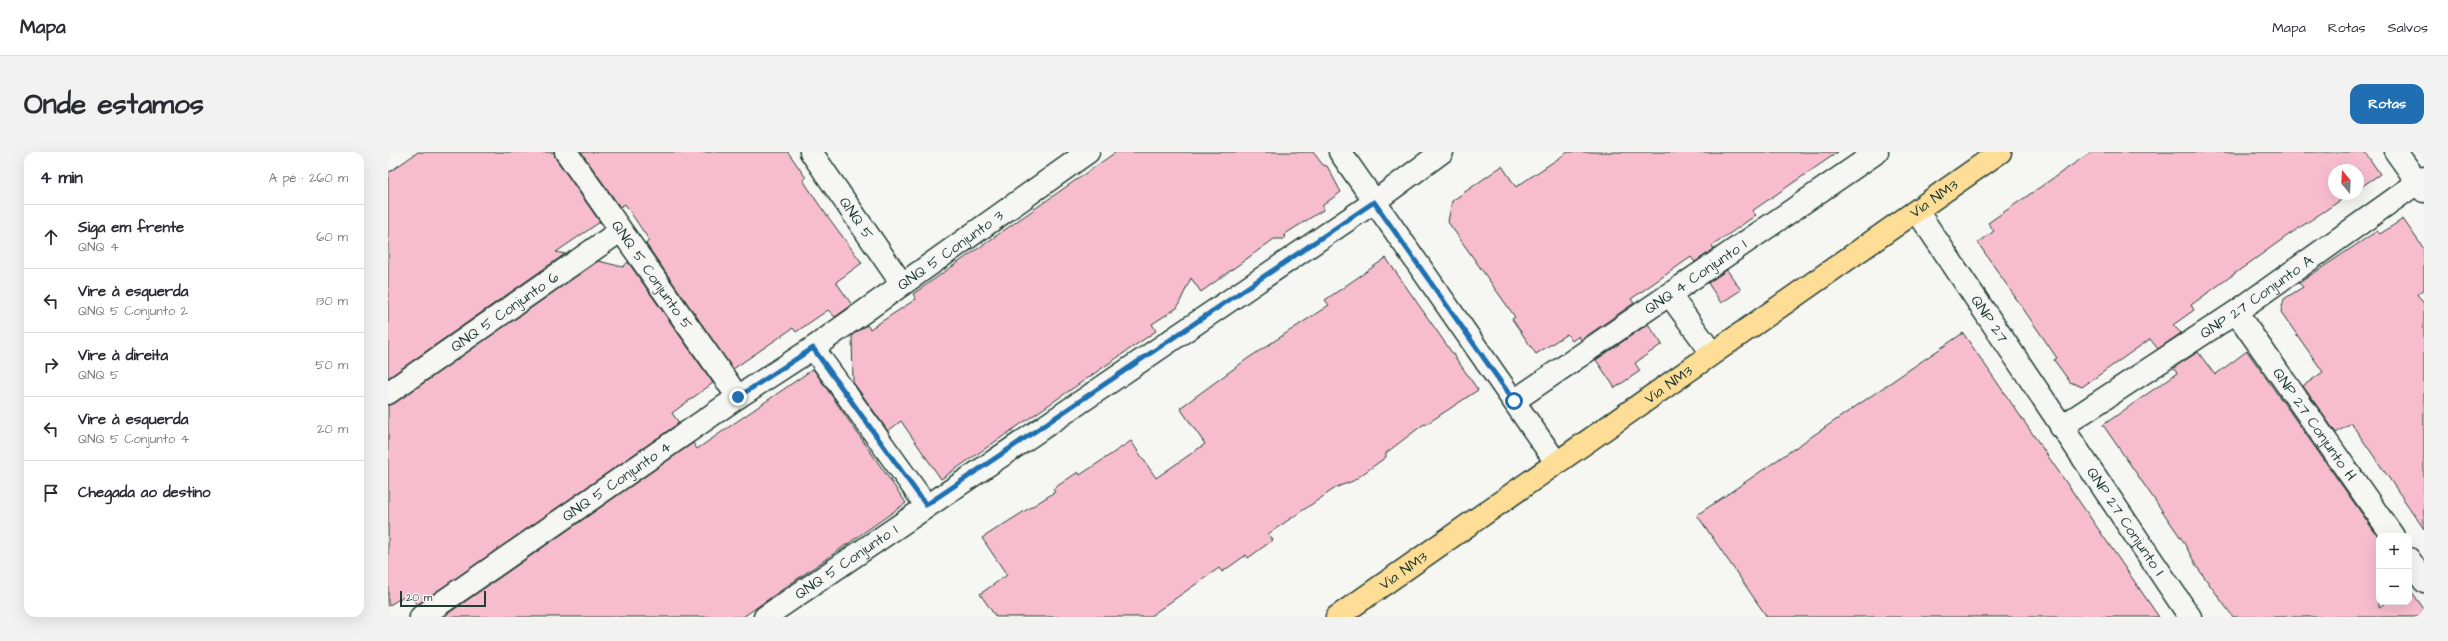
<!DOCTYPE html>
<html lang="pt">
<head>
<meta charset="utf-8">
<style>
  :root { --surface:#fff; --page:#f2f2f3; --text:#2b2b33; --muted:#7c7c81; --line:#e1e1e2; --accent:#1f6fb2 }
  body { margin:0; font-family:"Architects Daughter",sans-serif; background:var(--page); color:var(--text) }
  .controls { position:absolute; right:12px; bottom:12px; display:grid; overflow:hidden; border-radius:8px; box-shadow:0 4px 16px #0002 }
  .controls button { width:36px; height:36px; display:grid; place-items:center; padding:0; border:0; border-bottom:1px solid var(--line); background:var(--surface); color:var(--text); font:20px sans-serif }
  .compass { position:absolute; left:1940px; top:12px; width:36px; height:36px; border-radius:50%; background:var(--surface); box-shadow:0 4px 16px #0002; rotate:342deg }
  .scale { position:absolute; left:12px; bottom:10px; width:86px; box-sizing:border-box; padding-left:4px; border:2px solid #1f3d34; border-top:0; font-size:11px; line-height:14px; white-space:nowrap; color:#1f3d34; -webkit-text-stroke:3px #f6f6f2; paint-order:stroke }
  .stop { position:absolute; width:12px; height:12px; margin:-9px; border:3px solid #1f6fb2; border-radius:50%; background:#fff }
  .stop.end { background:#1f6fb2; border-color:#fff; box-shadow:0 1px 4px #0008 }
  .list { margin:0; padding:0; list-style:none }
  h2 { display:flex; justify-content:space-between; align-items:center; height:52px; margin:0; padding:0 16px; font-size:17px }
  h2 small { font-size:13px; font-weight:400; color:var(--muted) }
  .list li { display:grid; grid-template-columns:26px 1fr auto; gap:12px; align-items:center; box-sizing:border-box; height:64px; padding:0 16px; border-top:1px solid var(--line) }
  .list b { display:block; font-size:15px; white-space:nowrap }
  .list p { margin:0; font-size:13px; white-space:nowrap; color:var(--muted) }
  .list em { font-size:13px; font-style:normal; color:var(--muted) }
  .icon { flex:none; width:22px; height:22px; fill:none; stroke:currentColor; stroke-width:2; stroke-linecap:round; stroke-linejoin:round }
  .map { position:relative; flex:none; width:2036px; height:465px; overflow:hidden; border-radius:12px }
  header { display:flex; align-items:center; gap:24px; box-sizing:border-box; height:56px; padding:0 20px; background:var(--surface); border-bottom:1px solid var(--line) }
  header strong { font-size:19px }
  nav { display:flex; gap:22px; margin-inline-start:auto; font-size:14px }
  .intro { display:flex; align-items:center; justify-content:space-between; box-sizing:border-box; height:96px; padding:0 24px }
  h1 { margin:0; font-size:28px }
  .button { padding:10px 18px; border-radius:12px; background:var(--accent); color:#fff; font-size:14px; font-weight:700 }
  main { display:flex; gap:24px; padding:0 24px }
  aside { flex:1; background:var(--surface); border-radius:12px; box-shadow:0 4px 16px #0002 }
  .map>svg:first-child { display:block }
  .building { fill:#f7bdcf; stroke:#1f3d34 }
  .lines { fill:none; stroke-linecap:round; stroke-linejoin:round }
  .minor-casing { stroke:#1f3d34; stroke-width:25 }
  .major-casing { stroke:#1f3d34; stroke-width:25 }
  .minor { stroke:#f6f6f2; stroke-width:22 }
  .major { stroke:#fedd96; stroke-width:22 }
  .route { stroke:#1f6fb2; stroke-width:5 }
  .labels { text-anchor:middle; stroke-width:3; stroke-linejoin:round; paint-order:stroke }
  .street-label { font-size:15px; fill:#1f3d34; stroke:#f6f6f2 }
</style>
</head>
<body>
<header>
<strong>Mapa</strong>
<nav><a>Mapa</a><a>Rotas</a><a>Salvos</a></nav>
</header>
<div class="intro"><h1>Onde estamos</h1><a class="button">Rotas</a></div>
<main>
<aside>
<h2>4 min<small>A pé · 260 m</small></h2>
<ul class="list">
<li><svg class="icon" aria-label="ahead" viewBox="0 0 24 24"><path d="M12 20V5M6 11l6-6 6 6"/></svg><div><b>Siga em frente</b><p>QNQ 4</p></div><em>60 m</em></li>
<li><svg class="icon" aria-label="left" viewBox="0 0 24 24"><path d="M17 20v-9H6M10 6l-5 5 5 5"/></svg><div><b>Vire à esquerda</b><p>QNQ 5 Conjunto 2</p></div><em>130 m</em></li>
<li><svg class="icon" aria-label="right" viewBox="0 0 24 24"><path d="M7 20v-9h11M14 6l5 5-5 5"/></svg><div><b>Vire à direita</b><p>QNQ 5</p></div><em>50 m</em></li>
<li><svg class="icon" aria-label="left" viewBox="0 0 24 24"><path d="M17 20v-9H6M10 6l-5 5 5 5"/></svg><div><b>Vire à esquerda</b><p>QNQ 5 Conjunto 4</p></div><em>20 m</em></li>
<li><svg class="icon" aria-label="arrive" viewBox="0 0 24 24"><path d="M6 21V4h12l-3 4 3 4H6"/></svg><div><b>Chegada ao destino</b></div></li>
</ul>
</aside>
<div class="map">
<svg width="2036" height="465" viewBox="0 0 2036 465">
  <rect width="100%" height="100%" fill="#f6f6f2"/>
  <filter id="ink" filterUnits="userSpaceOnUse"><feTurbulence type="fractalNoise" baseFrequency=".025" numOctaves="2"/><feDisplacementMap in="SourceGraphic" scale="8" xChannelSelector="R" yChannelSelector="G"/><feConvolveMatrix kernelMatrix="1 2 1 2 8 2 1 2 1" color-interpolation-filters="sRGB"/></filter>
  <g filter="url(#ink)">
    <path class="building" d="M 30,0 L 166,0 L 168,7 L 212,70 L 168,100 L 177,102 L 0,226 L 0,21 Z
      M 193,0 L 400,0 L 418,26 L 415,28 L 432,54 L 474,111 L 448,130 L 464,153 L 447,165 L 440,158 L 408,180 L 405,176 L 345,217 L 258,92 L 261,88 L 237,52 L 232,55 Z
      M 728,0 L 925,0 L 935,13 L 939,14 L 953,40 L 935,53 L 935,58 L 897,82 L 896,87 L 886,87 L 813,140 L 803,126 L 789,156 L 764,172 L 768,179 L 553,327 L 513,269 L 500,279 L 465,230 L 464,183 L 479,173 L 482,177 L 528,147 L 525,142 Z
      M 1180,0 L 1450,0 L 1364,59 L 1368,63 L 1324,94 L 1326,97 L 1307,110 L 1303,105 L 1243,147 L 1246,151 L 1193,188 L 1191,184 L 1184,189 L 1179,182 L 1148,202 L 1124,167 L 1127,165 L 1060,70 L 1064,49 L 1114,14 L 1128,35 Z
      M 1703,0 L 1977,0 L 1992,22 L 1970,37 L 1970,18 L 1946,18 L 1946,42 L 1962,42 L 1899,84 L 1803,153 L 1806,158 L 1785,173 L 1793,181 L 1770,197 L 1762,187 L 1694,235 L 1682,230 L 1666,208 L 1669,206 L 1590,91 L 1606,79 L 1600,71 Z
      M 2015,67 L 2036,97 L 2036,137 L 2029,142 L 2036,152 L 2036,377 L 1963,271 L 1948,281 L 1915,234 L 1935,220 L 1893,160 L 1896,147 L 1915,135 L 1911,131 L 1989,79 L 1992,82 Z
      M 998,106 L 1090,238 L 1037,273 L 1036,272 L 998,301 L 998,305 L 965,329 L 949,335 L 880,382 L 885,388 L 860,406 L 858,403 L 834,420 L 831,416 L 761,465 L 608,465 L 592,442 L 619,423 L 594,386 L 667,340 L 665,337 L 690,320 L 692,323 L 743,289 L 768,326 L 817,292 L 792,256 L 859,207 L 941,153 L 937,148 Z
      M 210,109 L 235,115 L 240,110 L 325,231 L 284,261 L 291,271 L 29,453 L 21,441 L 0,454 L 0,253 L 7,251 Z
      M 1339,118 L 1353,138 L 1333,151 L 1320,131 Z
      M 1260,172 L 1274,192 L 1247,211 L 1252,219 L 1227,236 L 1208,208 Z
      M 1575,181 L 1771,465 L 1379,465 L 1309,363 Z
      M 1859,199 L 1991,386 L 1991,455 L 1999,450 L 2021,450 L 2021,436 L 2036,457 L 2036,465 L 1845,465 L 1809,415 L 1795,389 L 1715,273 L 1789,221 L 1785,216 L 1810,200 L 1827,223 Z
      M 425,217 L 518,351 L 355,465 L 55,465 L 305,291 L 309,297 Z"/>
    <g class="lines">
      <g class="minor-casing">
        <g id="minor">
          <path id="s1" d="M 178,0 L 350,245"/>
          <path id="s2" d="M 423,0 L 514,132"/>
          <path d="M 952,0 L 1168,310"/>
          <path d="M 2008,0 L 2036,39"/>
          <path id="s3" d="M 1529,59 L 1802,465"/>
          <path d="M 1281,142 L 1324,201"/>
          <path id="s4" d="M 1848,160 L 2005,384"/>
          <path d="M 425,196 L 538,353"/>
          <path id="s5" d="M 0,241 L 232,79"/>
          <path id="s6" d="M 1126,249 L 1489,0"/>
          <path id="s7" d="M 1673,275 L 1848,160 L 2036,26"/>
          <path d="M 2021,407 L 2036,429"/>
          <path id="s8" d="M 33,465 L 350,245 L 425,196 L 700,0"/>
          <path id="s9" d="M 377,465 L 986,50 L 1054,0"/>
        </g>
      </g>
      <g class="major-casing">
        <g id="major">
          <path id="s10" d="M 949,465 L 1612,0"/>
        </g>
      </g>
      <use href="#minor" class="minor"/>
      <use href="#major" class="major"/>
    </g>
  </g>
  <g class="lines" filter="url(#ink)">
    <path class="route" d="M 350,245 L 425,196 L 538,353 L 986,50 L 1126,249"/>
  </g>
  <g class="labels">
    <g class="street-label">
      <text dy="5" stroke="none"><textPath href="#s10" startOffset="729">Via NM3</textPath></text>
      <text dy="5" stroke="none"><textPath href="#s2" startOffset="80">QNQ 5</textPath></text>
      <text dy="5" stroke="none"><textPath href="#s8" startOffset="644">QNQ 5 Conjunto 3</textPath></text>
      <text dy="5" stroke="none"><textPath href="#s1" startOffset="150">QNQ 5 Conjunto 5</textPath></text>
      <text dy="5" stroke="none"><textPath href="#s6" startOffset="220">QNQ 4 Conjunto 1</textPath></text>
      <text dy="5" stroke="none"><textPath href="#s7" startOffset="235">QNP 27 Conjunto A</textPath></text>
      <text dy="5" stroke="none"><textPath href="#s5" startOffset="142">QNQ 5 Conjunto 6</textPath></text>
      <text dy="5" stroke="none"><textPath href="#s3" startOffset="130">QNP 27</textPath></text>
      <text dy="5" stroke="none"><textPath href="#s10" startOffset="405">Via NM3</textPath></text>
      <text dy="5" stroke="none"><textPath href="#s4" startOffset="137">QNP 27 Conjunto H</textPath></text>
      <text dy="5" stroke="none"><textPath href="#s8" startOffset="238">QNQ 5 Conjunto 4</textPath></text>
      <text dy="5" stroke="none"><textPath href="#s3" startOffset="374">QNP 27 Conjunto I</textPath></text>
      <text dy="5" stroke="none"><textPath href="#s9" startOffset="98">QNQ 5 Conjunto 1</textPath></text>
      <text dy="5" stroke="none"><textPath href="#s10" startOffset="81">Via NM3</textPath></text>
    </g>
  </g>
</svg>
<div class="controls">
<button>+</button>
<button>−</button>
</div>
<svg class="compass" viewBox="-18 -18 36 36"><path d="M0-13l5 13h-10z" fill="#e53935"/><path d="M0 13l5-13h-10z" fill="#7c7c81"/></svg>
<div class="scale">20 m</div>
<div class="stop" style="left:1126px;top:249px"></div>
<div class="stop end" style="left:350px;top:245px"></div>
</div>
</main>
</body>
</html>
